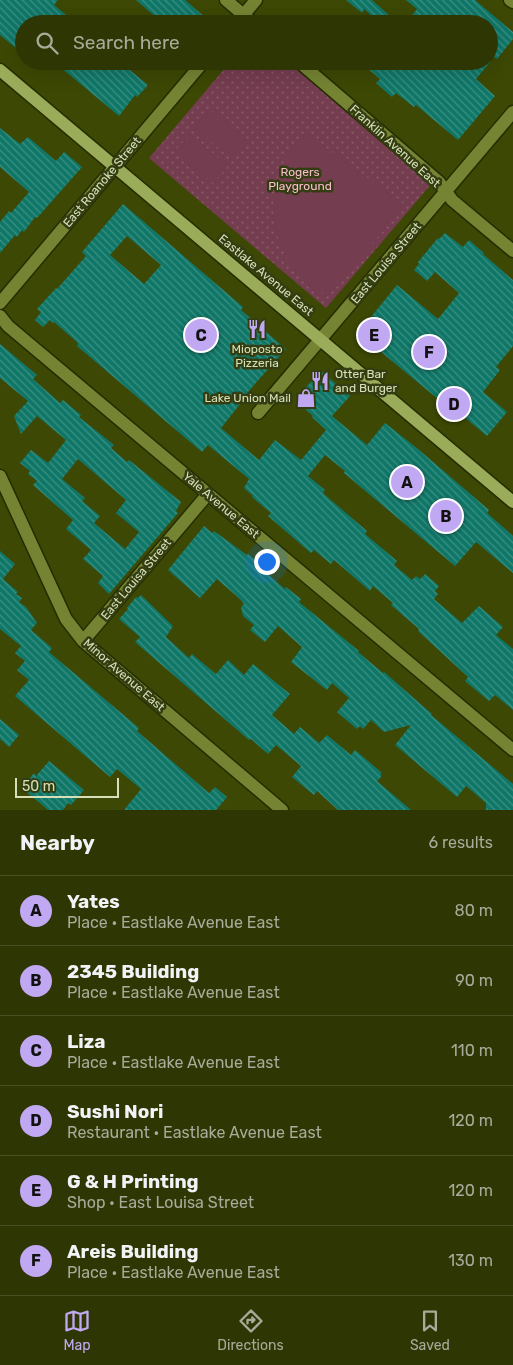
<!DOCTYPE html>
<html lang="en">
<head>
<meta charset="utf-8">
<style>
  :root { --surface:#2e3603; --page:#363e0d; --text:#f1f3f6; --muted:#a7ab9a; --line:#495025; --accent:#c1a8f3 }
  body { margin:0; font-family:Rubik,sans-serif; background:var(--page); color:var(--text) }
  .scale { position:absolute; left:15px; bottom:12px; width:104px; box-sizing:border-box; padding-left:5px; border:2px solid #d5e0b8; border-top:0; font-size:14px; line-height:18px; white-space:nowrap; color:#d5e0b8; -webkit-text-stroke:4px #343d11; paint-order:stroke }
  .you { position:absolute; left:266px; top:561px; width:18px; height:18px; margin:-12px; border:4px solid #fff; border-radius:50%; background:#1a73e8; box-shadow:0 0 0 8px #1a73e833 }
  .badge { display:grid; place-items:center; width:32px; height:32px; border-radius:50%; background:var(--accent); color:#111; font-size:16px; font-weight:700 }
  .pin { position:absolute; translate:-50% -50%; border:2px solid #fff; box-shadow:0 1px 5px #0006 }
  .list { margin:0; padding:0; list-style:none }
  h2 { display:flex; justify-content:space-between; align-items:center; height:65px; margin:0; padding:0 20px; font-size:21px }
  h2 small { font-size:16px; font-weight:400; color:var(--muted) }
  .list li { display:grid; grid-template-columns:32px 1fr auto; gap:15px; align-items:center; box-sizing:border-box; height:70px; padding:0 20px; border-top:1px solid var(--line) }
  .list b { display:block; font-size:19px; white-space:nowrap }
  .list p { margin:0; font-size:16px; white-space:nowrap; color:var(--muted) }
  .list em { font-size:16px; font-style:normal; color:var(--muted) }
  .icon { flex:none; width:28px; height:28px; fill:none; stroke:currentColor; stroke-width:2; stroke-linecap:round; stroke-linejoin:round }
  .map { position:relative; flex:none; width:513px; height:810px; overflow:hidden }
  .search { position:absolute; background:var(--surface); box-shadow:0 5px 20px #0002; left:15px; right:15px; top:15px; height:55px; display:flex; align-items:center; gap:12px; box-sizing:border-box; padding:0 18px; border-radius:28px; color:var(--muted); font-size:19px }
  .sheet { height:485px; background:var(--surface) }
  nav { display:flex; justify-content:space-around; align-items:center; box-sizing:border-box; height:70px; border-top:1px solid var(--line); background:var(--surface); font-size:14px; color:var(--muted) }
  nav a { display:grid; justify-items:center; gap:2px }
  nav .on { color:var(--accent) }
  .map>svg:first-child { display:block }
  .grass { fill:url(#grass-dots) }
  .pitch { fill:#753d50 }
  .building { fill:url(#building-back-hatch); fill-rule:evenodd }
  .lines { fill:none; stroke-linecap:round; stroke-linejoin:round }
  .minor-casing { stroke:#252d01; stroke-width:15 }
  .major-casing { stroke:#252d01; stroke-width:15 }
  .minor { stroke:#748433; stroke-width:12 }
  .major { stroke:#9aac59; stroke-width:12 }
  .labels { text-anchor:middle; stroke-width:5; stroke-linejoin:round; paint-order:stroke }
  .street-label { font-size:12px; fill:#d5e0b8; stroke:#343d11 }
  .park-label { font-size:12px; fill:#f9becf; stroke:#343d11 }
  .poi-label { font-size:12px; fill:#d5e0b8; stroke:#343d11 }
</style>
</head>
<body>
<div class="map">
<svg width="513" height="810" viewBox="0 0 513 810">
  <defs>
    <pattern id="grass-dots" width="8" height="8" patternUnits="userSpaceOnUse" patternTransform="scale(1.25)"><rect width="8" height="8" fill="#753d50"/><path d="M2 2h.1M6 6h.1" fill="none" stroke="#885967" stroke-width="1.8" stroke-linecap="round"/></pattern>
    <pattern id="building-back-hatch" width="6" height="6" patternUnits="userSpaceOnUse" patternTransform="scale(1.25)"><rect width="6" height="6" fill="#0f7768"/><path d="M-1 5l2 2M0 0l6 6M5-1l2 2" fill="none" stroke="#3c9082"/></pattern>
  </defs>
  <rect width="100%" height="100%" fill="#3d4804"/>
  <path class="grass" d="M 231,61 L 288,61 L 432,183 L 326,308 L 149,158 Z"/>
  <path class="pitch" d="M 210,110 L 248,142 L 233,160 L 195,128 Z
    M 306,133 L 405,205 L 328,296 C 317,290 306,283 298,273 C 272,244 266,199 283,164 C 288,152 297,143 306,133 Z
    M 190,134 L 228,166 L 213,183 L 175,151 Z"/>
  <path class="building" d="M 0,0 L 58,0 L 54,5 L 77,24 L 24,24 L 24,41 L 17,49 L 0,35 Z
    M 136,0 L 185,0 L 213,24 L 164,24 Z
    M 346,0 L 372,0 L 399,24 L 381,24 L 364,9 L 362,13 Z
    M 406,0 L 475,0 L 513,32 L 513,39 L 497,59 L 489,53 L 489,24 L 405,24 L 417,9 Z
    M 53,61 L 119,61 L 148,85 L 137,97 L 135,95 L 119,116 Z
    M 359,61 L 491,61 L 476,79 L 495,96 L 458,140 L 416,105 L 414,107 L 396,93 L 392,97 L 376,83 L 380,79 Z
    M 0,128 L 20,144 L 28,137 L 56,161 L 64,152 L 82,167 L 37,218 L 35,217 L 24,232 L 22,230 L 17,237 L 15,235 L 0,253 L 0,222 L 9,211 L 11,213 L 29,192 L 0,167 Z
    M 123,204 L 243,307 L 241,310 L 286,349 L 247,393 L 248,394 L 221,428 L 259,460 L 275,440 L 301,460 L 326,430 L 312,417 L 313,416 L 306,410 L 308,408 L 297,397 L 321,371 L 350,396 L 332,416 L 367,445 L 385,423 L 418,449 L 489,510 L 487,513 L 513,536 L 513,573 L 476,542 L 455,566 L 344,473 L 345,471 L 325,455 L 308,476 L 325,490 L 323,492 L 325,495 L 367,531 L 365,534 L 397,561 L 394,565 L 412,580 L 416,576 L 420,579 L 425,574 L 439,586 L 435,591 L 438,594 L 434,599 L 462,623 L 479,606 L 503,627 L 496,635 L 513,649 L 513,710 L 495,695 L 489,701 L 465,681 L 468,677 L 418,631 L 419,629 L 391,605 L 393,603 L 373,586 L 370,591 L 334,560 L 331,564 L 314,550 L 311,553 L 268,516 L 271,513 L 252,497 L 253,496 L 244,488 L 249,479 L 208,445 L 202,452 L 77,346 L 78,344 L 77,342 L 54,322 L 53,323 L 50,320 L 43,327 L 35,320 L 41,312 L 37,309 L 56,288 L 57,289 L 86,256 L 82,252 ZM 127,236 L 161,265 L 144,284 L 110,255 Z
    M 445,233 L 463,247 L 469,240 L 484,253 L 483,254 L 513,280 L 513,346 L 496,367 L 500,370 L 483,392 L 507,412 L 487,436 L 463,416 L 461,418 L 358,333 L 397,285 L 438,319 L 459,293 L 435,272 L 427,281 L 414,270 L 419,264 L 418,262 L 438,238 L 439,239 Z
    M 0,344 L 37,375 L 33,379 L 60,403 L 63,400 L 81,415 L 79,417 L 114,445 L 111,448 L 127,462 L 129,460 L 181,502 L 176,511 L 178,513 L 109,594 L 98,583 L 103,576 L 83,559 L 91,550 L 66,529 L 73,520 L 33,485 L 37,481 L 28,474 L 30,471 L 20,463 L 31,450 L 48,463 L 66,440 L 37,416 L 21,434 L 14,416 L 28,401 L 0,378 ZM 78,459 L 126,500 L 116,513 L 139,532 L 125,549 L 94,523 L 100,516 L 82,501 L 85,498 L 62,479 Z
    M 204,526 L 212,533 L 214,531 L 247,555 L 248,554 L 264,567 L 262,569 L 285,589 L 286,587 L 301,599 L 299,602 L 359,651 L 358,652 L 383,673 L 384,672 L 432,714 L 431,715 L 513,784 L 513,810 L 486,810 L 486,803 L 466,786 L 457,797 L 395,745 L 411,725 L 384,732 L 371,720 L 363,729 L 360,726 L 357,729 L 337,712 L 349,698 L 332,683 L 327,690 L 291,662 L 302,647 L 278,626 L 265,642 L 250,630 L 254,625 L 243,616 L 241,607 L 244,604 L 241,600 L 217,579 L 200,598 L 168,570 Z
    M 0,551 L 15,564 L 3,579 L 18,592 L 16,594 L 22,598 L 19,602 L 26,607 L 37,623 L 31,630 L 52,648 L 49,652 L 139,728 L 137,731 L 209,793 L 215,787 L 227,797 L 216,810 L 124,810 L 141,789 L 117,769 L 110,777 L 15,696 L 29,680 L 17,670 L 25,661 L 15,653 L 21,646 L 0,629 Z
    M 141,595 L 173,626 L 166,637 L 189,658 L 192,654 L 216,674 L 228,660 L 244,675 L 253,664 L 290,694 L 272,715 L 294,734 L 300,727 L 319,743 L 327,735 L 351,755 L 355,750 L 381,772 L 381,777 L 377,781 L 411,810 L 338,810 L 317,791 L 314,795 L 292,777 L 301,766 L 276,745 L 268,754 L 251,739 L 249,740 L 135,642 L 140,637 L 119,619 L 128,609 L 127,608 L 136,597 L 138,598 Z
    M 0,719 L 19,735 L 9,747 L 0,739 Z
    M 49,761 L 84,790 L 71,805 L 68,803 L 63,810 L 48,810 L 22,788 L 34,773 L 36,776 Z"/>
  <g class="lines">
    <g class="minor-casing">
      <path id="minor" d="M 226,0 L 254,24
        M 510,0 L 513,2
        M 236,24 L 256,0
        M 298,61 L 439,182 L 452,200 L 513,251
        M 0,303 L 204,61
        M 0,316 L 8,326 L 513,750
        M 258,413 L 513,112
        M 0,476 L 66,619 L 83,641 L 282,810
        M 83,641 L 208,494"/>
    </g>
    <g class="major-casing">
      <path id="major" d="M 0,70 L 513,502"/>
    </g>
    <use href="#minor" class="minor"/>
    <use href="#major" class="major"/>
  </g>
  <defs>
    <g id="restaurant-bare" transform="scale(1.5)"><path d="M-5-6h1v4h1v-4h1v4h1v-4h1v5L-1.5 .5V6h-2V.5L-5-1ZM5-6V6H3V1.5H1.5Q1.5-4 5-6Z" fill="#c1a8f3" stroke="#343d11" stroke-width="2.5" paint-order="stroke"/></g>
    <g id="shop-bare" transform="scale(1.5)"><path d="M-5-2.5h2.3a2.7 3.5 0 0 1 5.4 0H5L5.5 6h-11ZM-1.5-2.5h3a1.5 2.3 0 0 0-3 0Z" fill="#c1a8f3" stroke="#343d11" stroke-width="2.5" paint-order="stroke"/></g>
  </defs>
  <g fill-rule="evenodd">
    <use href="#restaurant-bare" x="257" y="329"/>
    <use href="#restaurant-bare" x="320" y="381"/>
    <use href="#shop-bare" x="306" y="398"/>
  </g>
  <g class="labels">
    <g class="street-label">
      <text transform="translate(395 146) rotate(42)" y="4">Franklin Avenue East</text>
      <text transform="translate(102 182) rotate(-50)" y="4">East Roanoke Street</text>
      <text transform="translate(386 263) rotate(-50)" y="4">East Louisa Street</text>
      <text transform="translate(266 275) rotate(40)" y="4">Eastlake Avenue East</text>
      <text transform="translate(221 505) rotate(40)" y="4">Yale Avenue East</text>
      <text transform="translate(136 579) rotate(-50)" y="4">East Louisa Street</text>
      <text transform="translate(124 675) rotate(41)" y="4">Minor Avenue East</text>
    </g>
    <g class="park-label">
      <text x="300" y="176">Rogers<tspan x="300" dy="14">Playground</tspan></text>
    </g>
    <g class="poi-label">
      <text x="257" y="353">Mioposto<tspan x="257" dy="14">Pizzeria</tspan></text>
      <text x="335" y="378" text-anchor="start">Otter Bar<tspan x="335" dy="14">and Burger</tspan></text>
      <text x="291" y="402" text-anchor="end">Lake Union Mail</text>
    </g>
  </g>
</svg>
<div class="scale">50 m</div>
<div class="you"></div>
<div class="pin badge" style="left:407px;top:482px">A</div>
<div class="pin badge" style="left:446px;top:516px">B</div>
<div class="pin badge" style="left:201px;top:335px">C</div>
<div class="pin badge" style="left:454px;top:404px">D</div>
<div class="pin badge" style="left:374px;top:335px">E</div>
<div class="pin badge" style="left:429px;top:352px">F</div>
<div class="search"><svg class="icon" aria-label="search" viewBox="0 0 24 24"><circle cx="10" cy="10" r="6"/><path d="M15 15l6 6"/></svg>Search here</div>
</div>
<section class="sheet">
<h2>Nearby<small>6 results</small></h2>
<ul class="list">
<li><span class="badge">A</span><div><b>Yates</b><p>Place · Eastlake Avenue East</p></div><em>80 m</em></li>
<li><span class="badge">B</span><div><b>2345 Building</b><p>Place · Eastlake Avenue East</p></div><em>90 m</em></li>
<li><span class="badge">C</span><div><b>Liza</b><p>Place · Eastlake Avenue East</p></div><em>110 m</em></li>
<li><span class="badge">D</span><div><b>Sushi Nori</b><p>Restaurant · Eastlake Avenue East</p></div><em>120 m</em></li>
<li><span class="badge">E</span><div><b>G &amp; H Printing</b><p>Shop · East Louisa Street</p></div><em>120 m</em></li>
<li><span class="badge">F</span><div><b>Areis Building</b><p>Place · Eastlake Avenue East</p></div><em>130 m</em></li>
</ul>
</section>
<nav>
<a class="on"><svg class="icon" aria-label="map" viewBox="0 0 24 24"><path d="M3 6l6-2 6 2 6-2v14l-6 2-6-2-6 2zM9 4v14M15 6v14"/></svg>Map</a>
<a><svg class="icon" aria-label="directions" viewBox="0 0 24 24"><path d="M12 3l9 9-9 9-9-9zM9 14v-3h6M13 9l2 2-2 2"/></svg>Directions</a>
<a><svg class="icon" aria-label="saved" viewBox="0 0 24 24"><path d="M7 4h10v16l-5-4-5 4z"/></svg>Saved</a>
</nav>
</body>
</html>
